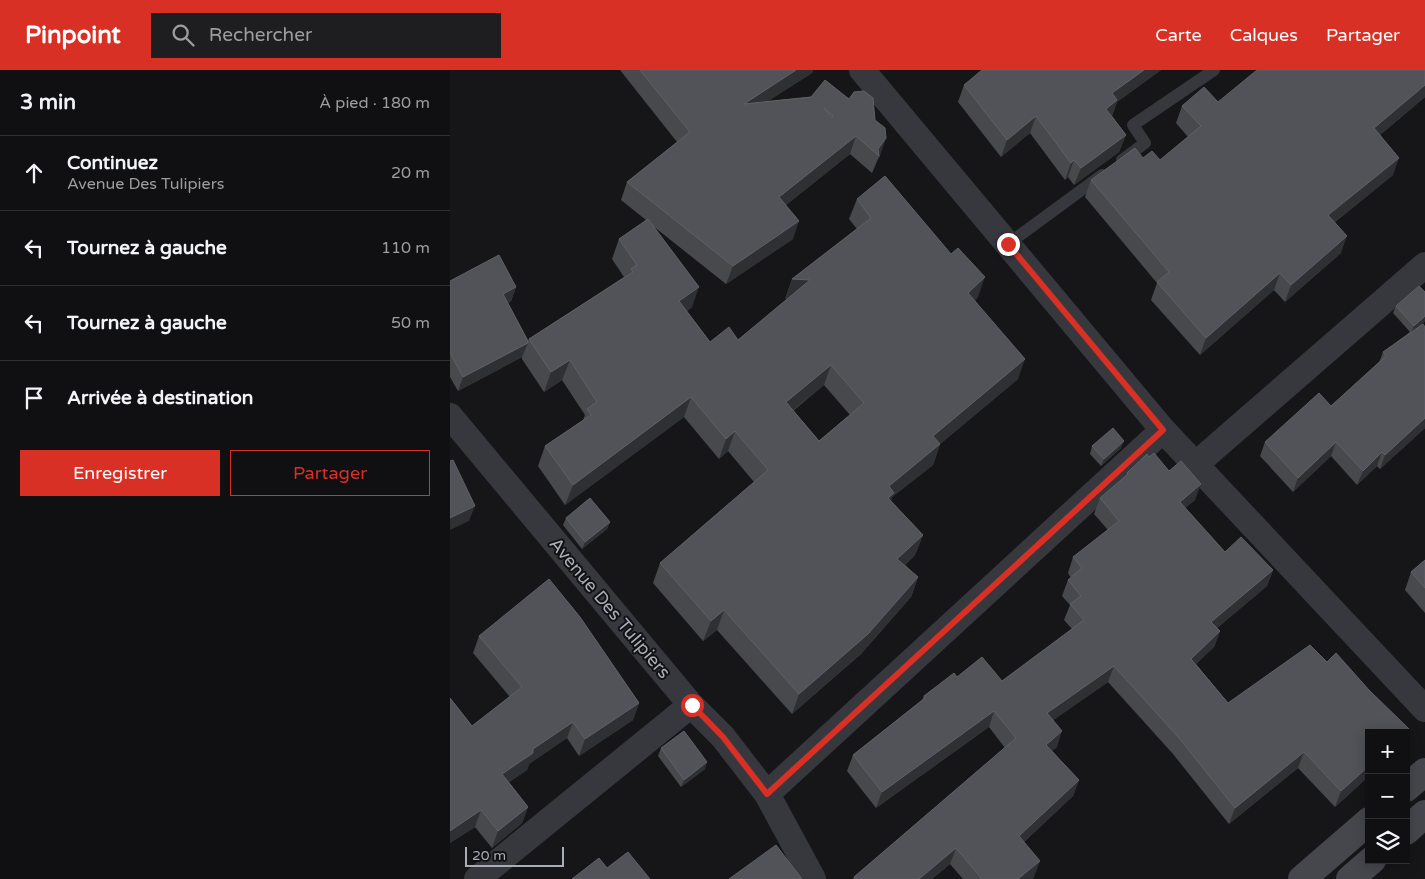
<!DOCTYPE html>
<html lang="fr">
<head>
<meta charset="utf-8">
<style>
  :root { --surface:#101012; --page:#1e1e20; --text:#f1f3f6; --muted:#9c9d9f; --line:#303032; --accent:#d93025 }
  body { margin:0; font-family:"Varela Round",sans-serif; background:var(--page); color:var(--text) }
  .controls { position:absolute; right:15px; bottom:15px; display:grid; overflow:hidden; border-radius:0px; box-shadow:0 2px 12px #0003 }
  .controls button { width:45px; height:45px; display:grid; place-items:center; padding:0; border:0; border-bottom:1px solid var(--line); background:var(--surface); color:var(--text); font:25px sans-serif }
  .scale { position:absolute; left:15px; bottom:12px; width:99px; box-sizing:border-box; padding-left:5px; border:2px solid #a8adb8; border-top:0; font-size:14px; line-height:18px; white-space:nowrap; color:#a8adb8; -webkit-text-stroke:4px #111113; paint-order:stroke }
  .stop { position:absolute; width:15px; height:15px; margin:-11px; border:4px solid #d93025; border-radius:50%; background:#fff }
  .stop.end { background:#d93025; border-color:#fff; box-shadow:0 1px 5px #0008 }
  .list { margin:0; padding:0; list-style:none }
  h2 { display:flex; justify-content:space-between; align-items:center; height:65px; margin:0; padding:0 20px; font-size:21px }
  h2 small { font-size:16px; font-weight:400; color:var(--muted) }
  .list li { display:grid; grid-template-columns:32px 1fr auto; gap:15px; align-items:center; box-sizing:border-box; height:75px; padding:0 20px; border-top:1px solid var(--line) }
  .list b { display:block; font-size:19px; white-space:nowrap }
  .list p { margin:0; font-size:16px; white-space:nowrap; color:var(--muted) }
  .list em { font-size:16px; font-style:normal; color:var(--muted) }
  .actions { display:flex; gap:10px; padding:15px 20px }
  .actions a { flex:1; padding:11px 0; border:1px solid var(--accent); border-radius:0px; text-align:center; font-size:18px; color:var(--accent) }
  .actions .main { background:var(--accent); color:#fff }
  .icon { flex:none; width:28px; height:28px; fill:none; stroke:currentColor; stroke-width:2; stroke-linecap:round; stroke-linejoin:round }
  .map { position:relative; flex:none; width:975px; height:809px; overflow:hidden }
  header { display:flex; align-items:center; gap:30px; box-sizing:border-box; height:70px; padding:0 25px; background:var(--accent); color:#fff }
  header strong { font-size:24px }
  nav { display:flex; gap:28px; margin-inline-start:auto; font-size:18px }
  .search { width:350px; height:45px; background:var(--page); display:flex; align-items:center; gap:12px; box-sizing:border-box; padding:0 18px; border-radius:0px; color:var(--muted); font-size:19px }
  main { display:flex }
  aside { flex:1; background:var(--surface) }
  .map>svg:first-child { display:block }
  .lines { fill:none; stroke-linecap:round; stroke-linejoin:round }
  .lane { stroke:#37383d; stroke-width:12 }
  .street { stroke:#37383d; stroke-width:26 }
  .secondary { stroke:#45474d; stroke-width:28 }
  .wall { fill:#47494d; fill-rule:evenodd }
  .shaded-wall { fill:#2f3033 }
  .building { fill:#525359; stroke:#5f6168; fill-rule:evenodd }
  .route { stroke:#d93025; stroke-width:6 }
  .labels { text-anchor:middle; stroke-width:4; stroke-linejoin:round; paint-order:stroke }
  .street-label { font-size:18px; fill:#a8adb8; stroke:#111113 }
</style>
</head>
<body>
<header>
<strong>Pinpoint</strong>
<div class="search"><svg class="icon" aria-label="search" viewBox="0 0 24 24"><circle cx="10" cy="10" r="6"/><path d="M15 15l6 6"/></svg>Rechercher</div>
<nav><a>Carte</a><a>Calques</a><a>Partager</a></nav>
</header>
<main>
<aside>
<h2>3 min<small>À pied · 180 m</small></h2>
<ul class="list">
<li><svg class="icon" aria-label="ahead" viewBox="0 0 24 24"><path d="M12 20V5M6 11l6-6 6 6"/></svg><div><b>Continuez</b><p>Avenue Des Tulipiers</p></div><em>20 m</em></li>
<li><svg class="icon" aria-label="left" viewBox="0 0 24 24"><path d="M17 20v-9H6M10 6l-5 5 5 5"/></svg><div><b>Tournez à gauche</b></div><em>110 m</em></li>
<li><svg class="icon" aria-label="left" viewBox="0 0 24 24"><path d="M17 20v-9H6M10 6l-5 5 5 5"/></svg><div><b>Tournez à gauche</b></div><em>50 m</em></li>
<li><svg class="icon" aria-label="arrive" viewBox="0 0 24 24"><path d="M6 21V4h12l-3 4 3 4H6"/></svg><div><b>Arrivée à destination</b></div></li>
</ul>
<div class="actions"><a class="main">Enregistrer</a><a>Partager</a></div>
</aside>
<div class="map">
<svg width="975" height="809" viewBox="0 0 975 809">
  <rect width="100%" height="100%" fill="#161618"/>
  <g class="lines">
    <path class="lane" d="M 672,90 L 695,73 L 683,55 L 764,0
      M 558,174 L 652,105"/>
    <path class="street" d="M 412,0 L 713,360 L 975,639
      M 0,346 L 241,635 L 273,667 L 317,724 L 363,809
      M 745,395 L 975,195
      M 317,724 L 713,360
      M 27,809 L 241,635"/>
    <path class="secondary" d="M 956,718 L 975,702
      M 956,761 L 975,744
      M 852,809 L 919,751
      M 900,809 L 922,790"/>
  </g>
  <path class="wall" d="M 170,0 L 363,0 L 362,3 L 318,31 L 361,27 L 425,50 L 430,86 L 428,89 L 422,103 L 400,84 L 336,135 L 343,169 L 276,214 L 203,156 L 242,237 L 237,241 L 260,272 L 288,270 L 337,229 L 335,229 L 342,209 L 407,159 L 399,149 L 407,129 L 528,227 L 525,230 L 568,309 L 490,374 L 483,395 L 442,427 L 441,431 L 473,465 L 465,485 L 455,495 L 468,507 L 461,527 L 411,584 L 342,644 L 267,560 L 253,571 L 203,513 L 210,493 L 304,412 L 278,381 L 269,389 L 234,347 L 115,435 L 88,396 L 95,376 L 133,350 L 135,345 L 112,310 L 94,322 L 72,289 L 72,287 L 8,321 L 0,307 L 0,211 L 66,217 L 61,231 L 58,233 L 78,271 L 79,269 L 174,207 L 162,189 L 169,169 L 196,150 L 171,130 L 177,112 L 227,72 ZM 374,315 L 400,345 L 369,371 L 343,341 Z
    M 532,0 L 711,0 L 667,32 L 662,46 L 676,65 L 669,82 L 624,115 L 618,107 L 615,110 L 580,63 L 551,87 L 508,32 L 514,15 Z
    M 975,0 L 975,27 L 930,65 L 943,105 L 885,152 L 891,183 L 835,232 L 824,220 L 750,285 L 701,230 L 707,213 L 635,127 L 641,110 L 693,88 L 710,90 L 738,67 L 726,53 L 732,36 L 768,32 Z
    M 975,222 L 975,251 L 970,256 L 975,257 L 975,358 L 930,399 L 927,396 L 907,415 L 881,386 L 843,422 L 810,386 L 815,372 L 881,336 L 929,293 L 933,282 L 960,262 L 943,243 L 946,236 Z
    M 642,376 L 671,378 L 651,396 L 640,384 Z
    M 699,387 L 719,401 L 745,430 L 735,438 L 775,482 L 823,500 L 817,516 L 767,558 L 770,561 L 764,577 L 746,594 L 778,633 L 877,592 L 919,620 L 959,659 L 956,666 L 956,663 L 919,663 L 919,706 L 885,737 L 848,698 L 779,754 L 723,684 L 658,612 L 603,650 L 607,677 L 602,681 L 629,710 L 623,726 L 574,772 L 584,807 L 582,809 L 513,809 L 500,794 L 482,809 L 403,809 L 404,807 L 555,678 L 539,657 L 426,738 L 397,701 L 403,685 L 472,630 L 474,626 L 507,607 L 552,611 L 622,559 L 614,550 L 620,535 L 612,526 L 618,510 L 621,508 L 618,503 L 623,487 L 658,460 L 644,444 L 650,428 L 676,406 L 677,403 Z
    M 116,448 L 160,452 L 157,459 L 132,479 L 113,455 Z
    M 975,490 L 975,543 L 955,520 L 961,502 Z
    M 29,566 L 189,633 L 183,650 L 129,686 L 117,668 L 79,694 L 77,700 L 59,712 L 78,737 L 72,753 L 42,778 L 25,757 L 0,773 L 0,628 L 22,656 L 60,627 L 23,583 Z
    M 211,678 L 255,699 L 231,717 L 208,686 Z"/>
  <path class="shaded-wall" d="M 346,0 L 363,0 L 362,3 L 287,51 L 294,34 Z
    M 694,0 L 711,0 L 667,32 L 661,48 L 650,56 L 662,23 Z
    M 975,15 L 975,27 L 918,75 L 924,58 Z
    M 586,46 L 580,63 L 551,87 L 557,70 Z
    M 676,65 L 669,82 L 624,115 L 631,98 Z
    M 406,66 L 400,84 L 323,145 L 329,127 Z
    M 436,68 L 430,86 L 428,89 L 429,86 L 428,79 Z
    M 949,88 L 943,105 L 872,162 L 878,145 Z
    M 624,90 L 618,107 L 615,110 L 621,93 Z
    M 349,151 L 343,169 L 276,214 L 283,196 Z
    M 897,166 L 891,183 L 835,232 L 841,215 Z
    M 830,203 L 824,220 L 750,285 L 756,268 Z
    M 535,207 L 528,227 L 511,243 L 518,223 Z
    M 342,209 L 360,210 L 353,230 L 335,229 Z
    M 66,217 L 61,231 L 48,238 L 53,224 Z
    M 249,217 L 242,237 L 222,251 L 229,231 Z
    M 975,246 L 975,251 L 961,263 L 964,256 Z
    M 78,273 L 72,287 L 8,321 L 13,307 Z
    M 575,289 L 568,309 L 476,386 L 483,366 Z
    M 120,290 L 112,310 L 94,322 L 101,302 Z
    M 381,295 L 374,315 L 328,352 L 336,332 Z
    M 241,327 L 234,347 L 115,435 L 123,415 Z
    M 975,348 L 975,358 L 930,399 L 935,385 Z
    M 285,361 L 278,381 L 269,389 L 276,369 Z
    M 674,371 L 671,378 L 651,396 L 654,389 Z
    M 886,372 L 881,386 L 843,422 L 848,408 Z
    M 490,374 L 483,395 L 442,427 L 437,443 L 439,416 Z
    M 932,382 L 927,396 L 907,415 L 913,401 Z
    M 751,414 L 745,430 L 724,447 L 730,432 Z
    M 25,436 L 19,451 L 0,460 L 0,448 Z
    M 160,452 L 157,459 L 132,479 L 135,472 Z
    M 473,465 L 465,485 L 440,509 L 447,489 Z
    M 823,500 L 817,516 L 755,568 L 761,552 Z
    M 468,507 L 461,527 L 411,584 L 342,644 L 349,624 Z
    M 274,540 L 267,560 L 253,571 L 261,551 Z
    M 770,561 L 764,577 L 735,605 L 741,589 Z
    M 664,596 L 658,612 L 591,659 L 597,643 Z
    M 189,633 L 183,650 L 129,686 L 135,669 Z
    M 544,641 L 539,657 L 426,738 L 432,722 Z
    M 123,652 L 117,668 L 79,694 L 77,700 L 46,721 L 52,704 L 83,679 Z
    M 612,661 L 607,677 L 590,691 L 596,675 Z
    M 854,682 L 848,698 L 779,754 L 785,738 Z
    M 257,692 L 255,699 L 231,717 L 234,710 Z
    M 919,696 L 919,706 L 885,737 L 891,721 Z
    M 629,710 L 623,726 L 563,782 L 569,766 Z
    M 78,737 L 72,753 L 42,778 L 48,761 Z
    M 31,740 L 25,757 L 0,773 L 0,761 Z
    M 506,778 L 500,794 L 482,809 L 469,809 Z
    M 590,791 L 584,807 L 582,809 L 568,809 Z"/>
  <path class="building" d="M 190,0 L 346,0 L 294,34 L 361,27 L 375,10 L 399,29 L 404,22 L 414,21 L 423,28 L 425,50 L 435,58 L 436,68 L 428,79 L 429,86 L 406,66 L 329,127 L 349,151 L 283,196 L 177,112 L 240,62 ZM 374,38 L 383,46 L 382,48 Z
    M 532,0 L 694,0 L 662,23 L 667,30 L 656,39 L 676,65 L 631,98 L 624,90 L 621,93 L 586,46 L 557,70 L 514,15 Z
    M 807,0 L 975,0 L 975,15 L 924,58 L 949,88 L 878,145 L 897,166 L 841,215 L 830,203 L 756,268 L 707,212 L 719,202 L 641,110 L 685,78 L 693,88 L 702,81 L 710,90 L 751,56 L 732,36 L 754,17 L 768,32 Z
    M 435,106 L 501,184 L 508,178 L 535,207 L 518,223 L 575,289 L 483,366 L 490,374 L 439,416 L 444,423 L 438,428 L 473,465 L 447,489 L 468,507 L 418,564 L 349,624 L 274,540 L 261,551 L 210,493 L 318,400 L 285,361 L 276,369 L 241,327 L 123,415 L 95,376 L 141,345 L 137,339 L 147,332 L 120,290 L 101,302 L 79,269 L 183,202 L 181,199 L 187,195 L 169,169 L 198,149 L 249,217 L 229,231 L 260,272 L 279,257 L 288,270 L 360,210 L 342,209 L 421,148 L 407,129 ZM 381,295 L 414,333 L 369,371 L 336,332 Z
    M 49,185 L 66,217 L 53,224 L 78,271 L 78,273 L 13,307 L 0,283 L 0,211 Z
    M 969,216 L 975,222 L 975,246 L 964,256 L 946,236 Z
    M 973,254 L 975,257 L 975,348 L 935,385 L 932,382 L 913,401 L 886,372 L 848,408 L 815,372 L 869,323 L 881,336 L 936,286 L 933,282 Z
    M 663,358 L 674,371 L 654,389 L 642,376 Z
    M 704,383 L 719,401 L 731,391 L 751,414 L 730,432 L 775,482 L 791,467 L 823,500 L 761,552 L 770,561 L 741,589 L 778,633 L 860,575 L 877,592 L 886,583 L 919,620 L 959,659 L 955,663 L 919,663 L 919,696 L 891,721 L 854,682 L 785,738 L 729,668 L 664,596 L 597,643 L 612,661 L 596,675 L 629,710 L 569,766 L 590,791 L 568,809 L 532,809 L 506,778 L 469,809 L 406,809 L 404,807 L 566,668 L 544,641 L 432,722 L 403,685 L 475,628 L 474,626 L 504,603 L 507,607 L 532,587 L 552,611 L 634,550 L 620,534 L 631,526 L 618,510 L 632,498 L 623,487 L 669,451 L 650,428 L 678,404 L 677,403 L 697,384 L 699,387 Z
    M 3,390 L 25,436 L 0,448 L 0,391 Z
    M 140,428 L 160,452 L 135,472 L 116,448 Z
    M 975,490 L 975,518 L 961,502 Z
    M 99,509 L 130,547 L 189,633 L 135,669 L 123,652 L 83,679 L 83,683 L 52,704 L 78,737 L 48,761 L 31,740 L 0,761 L 0,628 L 22,656 L 72,617 L 29,566 Z
    M 234,661 L 257,692 L 234,710 L 211,678 Z
    M 326,775 L 352,809 L 279,809 Z
    M 178,782 L 200,809 L 122,809 L 149,788 L 157,798 Z"/>
  <g class="lines">
    <path class="route" d="M 242,635 L 273,667 L 317,724 L 713,360 L 558,174"/>
  </g>
  <g class="labels">
    <g class="street-label">
      <text transform="translate(160 538) rotate(50)" y="6">Avenue Des Tulipiers</text>
    </g>
  </g>
</svg>
<div class="controls">
<button>+</button>
<button>−</button>
<button><svg class="icon" aria-label="layers" viewBox="0 0 24 24"><path d="M12 4l9 5-9 5-9-5zM3 14l9 5 9-5"/></svg></button>
</div>
<div class="scale">20 m</div>
<div class="stop" style="left:242px;top:635px"></div>
<div class="stop end" style="left:558px;top:174px"></div>
</div>
</main>
</body>
</html>
